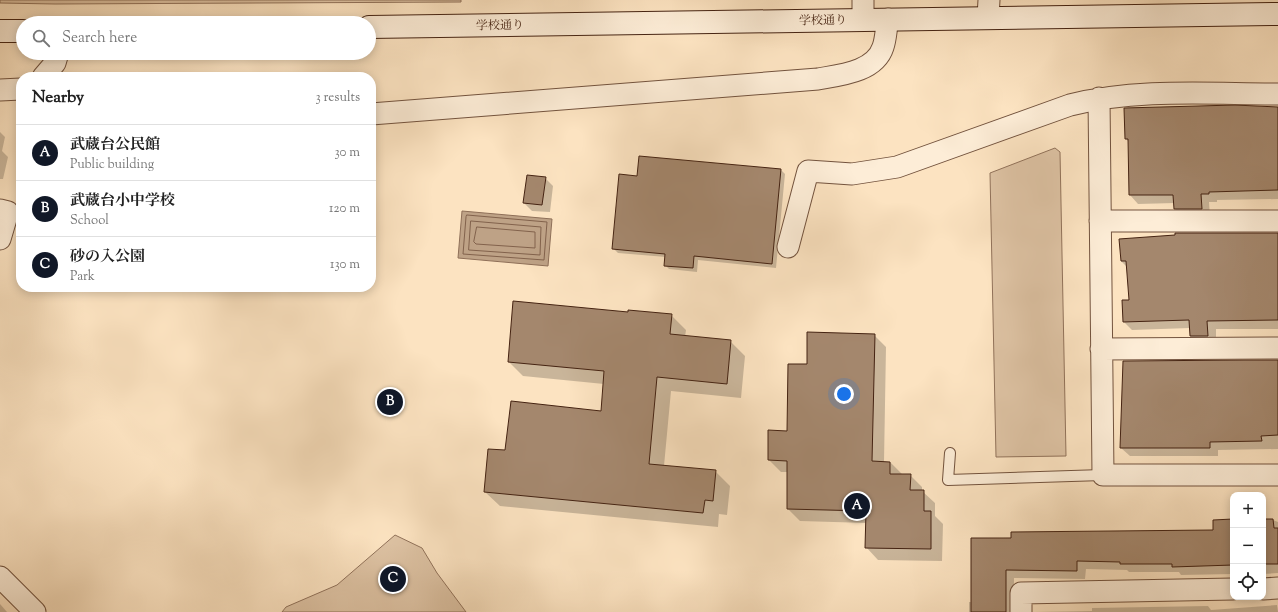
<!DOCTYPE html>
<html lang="en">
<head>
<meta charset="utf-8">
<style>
  :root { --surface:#fff; --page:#f2f2f2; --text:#222; --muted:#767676; --line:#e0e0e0; --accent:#111827 }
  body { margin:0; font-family:"Sorts Mill Goudy","Noto Serif JP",serif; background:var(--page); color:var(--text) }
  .controls { position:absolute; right:12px; bottom:12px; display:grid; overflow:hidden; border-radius:8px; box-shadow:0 2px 10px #0003 }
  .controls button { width:36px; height:36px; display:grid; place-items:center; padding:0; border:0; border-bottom:1px solid var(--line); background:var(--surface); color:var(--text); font:20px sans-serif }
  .you { position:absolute; left:844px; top:394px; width:14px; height:14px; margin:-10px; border:3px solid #fff; border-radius:50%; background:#1a73e8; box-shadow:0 0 0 6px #1a73e833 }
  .badge { display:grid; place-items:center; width:26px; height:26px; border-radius:50%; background:var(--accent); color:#fff; font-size:13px; font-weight:700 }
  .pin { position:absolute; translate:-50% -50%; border:2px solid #fff; box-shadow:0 1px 4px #0006 }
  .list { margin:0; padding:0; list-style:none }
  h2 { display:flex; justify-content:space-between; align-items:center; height:52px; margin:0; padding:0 16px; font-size:17px }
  h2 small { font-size:13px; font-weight:400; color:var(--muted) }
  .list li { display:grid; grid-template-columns:26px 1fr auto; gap:12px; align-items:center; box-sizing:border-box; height:56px; padding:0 16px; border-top:1px solid var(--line) }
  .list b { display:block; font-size:15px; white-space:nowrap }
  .list p { margin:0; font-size:13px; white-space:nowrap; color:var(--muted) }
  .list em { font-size:13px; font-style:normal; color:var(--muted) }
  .icon { flex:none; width:22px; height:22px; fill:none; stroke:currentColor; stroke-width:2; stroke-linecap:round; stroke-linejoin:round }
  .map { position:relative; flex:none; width:1278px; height:612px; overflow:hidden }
  .search { position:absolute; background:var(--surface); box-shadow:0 2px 10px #0003; left:16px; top:16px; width:360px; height:44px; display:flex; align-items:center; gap:10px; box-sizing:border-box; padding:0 14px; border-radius:22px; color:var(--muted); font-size:15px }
  .panel { position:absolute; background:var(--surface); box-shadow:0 2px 10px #0003; left:16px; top:72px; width:360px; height:220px; border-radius:16px }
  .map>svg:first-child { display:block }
  .green { fill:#ddc2a3; stroke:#91725a }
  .water { fill:#bea286; stroke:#8e6f58 }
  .shadow { fill:#0003 }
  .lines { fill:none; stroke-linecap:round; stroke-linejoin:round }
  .shore { stroke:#82624c; stroke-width:1 }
  .building { fill:#a4876d; stroke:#452312 }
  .lane-casing { stroke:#73533e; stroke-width:12 }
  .street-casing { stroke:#73533e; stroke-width:23 }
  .secondary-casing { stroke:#452312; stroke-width:24 }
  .lane { stroke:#fdedd7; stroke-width:10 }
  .street { stroke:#fdedd7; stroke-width:21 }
  .secondary { stroke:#fdedd7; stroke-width:22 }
  .labels { text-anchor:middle; stroke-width:4; stroke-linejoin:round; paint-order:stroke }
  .street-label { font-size:12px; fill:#452312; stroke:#fdedd7 }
</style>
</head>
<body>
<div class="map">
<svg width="1278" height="612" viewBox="0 0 1278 612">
  <rect width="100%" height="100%" fill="#fce3c1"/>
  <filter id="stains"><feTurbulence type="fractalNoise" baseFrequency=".005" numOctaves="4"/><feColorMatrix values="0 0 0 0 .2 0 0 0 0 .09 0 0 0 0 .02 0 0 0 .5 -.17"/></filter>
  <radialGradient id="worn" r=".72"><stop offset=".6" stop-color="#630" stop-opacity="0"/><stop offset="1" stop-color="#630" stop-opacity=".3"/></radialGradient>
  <path class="green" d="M 0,0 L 461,0 L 461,2 L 55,4 L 0,3 Z
    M 1055,148 L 1060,152 L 1066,456 L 996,457 L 990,173 Z
    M 395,535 L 422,548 L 437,573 L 466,612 L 282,612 L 286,607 L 337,585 Z"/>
  <path class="water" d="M 462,211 L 552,219 L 548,266 L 458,258 Z"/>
  <path class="shadow" d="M 1278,108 L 1278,199 L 1217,200 L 1217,202 L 1209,202 L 1210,217 L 1183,217 L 1175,209 L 1175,203 L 1138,204 L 1130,195 L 1129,142 L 1126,139 Z
    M 0,132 L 5,137 L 2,151 L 8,157 L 3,179 L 0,179 Z
    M 781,170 L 785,174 L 776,268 L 698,260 L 697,272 L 669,269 L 665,265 L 666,257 L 618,253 L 613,248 L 638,177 Z
    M 545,178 L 553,186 L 550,212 L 532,211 L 524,203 Z
    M 1278,234 L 1278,329 L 1216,329 L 1216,345 L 1199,345 L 1190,336 L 1190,328 L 1132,330 L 1123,321 L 1130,301 L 1127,267 L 1121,261 Z
    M 629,313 L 671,315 L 686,330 L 685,337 L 730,341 L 745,356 L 741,398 L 671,391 L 664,466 L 715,471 L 730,486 L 727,515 L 719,514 L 718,527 L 500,506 L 485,492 L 506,451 L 602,413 L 604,384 L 523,376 L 509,362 Z
    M 874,335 L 886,347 L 884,462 L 890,462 L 903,475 L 910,475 L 922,487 L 922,491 L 935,503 L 935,516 L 943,524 L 942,561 L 878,560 L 866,547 L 867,523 L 800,521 L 788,509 L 788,472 L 781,472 L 769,460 L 788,432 L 808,365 Z
    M 1278,361 L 1278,449 L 1218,450 L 1218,456 L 1130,456 L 1121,448 Z
    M 1233,520 L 1233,574 L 1181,575 L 1179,572 L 1129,572 L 1127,570 L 1086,569 L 1085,579 L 1014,578 L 1014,612 L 969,612 L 969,602 L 972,602 L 972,539 L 1214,531 Z
    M 1263,520 L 1273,520 L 1278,522 L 1278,573 L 1263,574 Z
    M 0,604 L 7,612 L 0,612 Z
    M 1277,605 L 1278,612 L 1034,612 L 1092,611 L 1092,608 L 1208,606 L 1211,610 Z"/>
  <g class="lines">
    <path class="shore" d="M 467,215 L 547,222 L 544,260 L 463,254 L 466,217 Z
      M 471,221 L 541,227 L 540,255 L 469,250 Z
      M 477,227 L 535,232 L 535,248 L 476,244 L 474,242 Z"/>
  </g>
  <path class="building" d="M 1235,105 L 1278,107 L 1278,190 L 1209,192 L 1209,194 L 1201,194 L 1202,209 L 1174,209 L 1173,195 L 1129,195 L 1128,139 L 1125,139 L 1124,108 Z
    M 639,156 L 781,169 L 772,264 L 694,256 L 693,268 L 664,266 L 665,254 L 612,249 L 619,174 L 637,176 Z
    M 527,175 L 546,177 L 542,205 L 523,203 Z
    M 1175,233 L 1278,233 L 1278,320 L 1207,321 L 1208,336 L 1190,336 L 1189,320 L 1123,322 L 1122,300 L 1129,300 L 1126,261 L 1121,261 L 1119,239 L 1175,235 Z
    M 513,301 L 628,312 L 628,310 L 672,314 L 670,334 L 731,340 L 727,384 L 657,377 L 649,464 L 716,470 L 713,501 L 705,500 L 703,513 L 484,492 L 488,449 L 505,450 L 511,401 L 601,411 L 604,371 L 508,362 Z
    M 807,332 L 875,334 L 872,461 L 890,462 L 890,474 L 911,474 L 910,490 L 924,490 L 924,511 L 931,511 L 931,549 L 865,548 L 866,511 L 787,509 L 787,461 L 768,460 L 768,430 L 787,431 L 788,364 L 807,364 Z
    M 1244,360 L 1278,360 L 1278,435 L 1261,436 L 1262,441 L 1210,442 L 1210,448 L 1120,448 L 1123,361 Z
    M 1233,519 L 1233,565 L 1172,567 L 1172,564 L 1120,564 L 1120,562 L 1077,561 L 1077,571 L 1006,570 L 1006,612 L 971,612 L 971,538 L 1011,538 L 1011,532 L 1213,530 L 1213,520 Z
    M 1263,519 L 1273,519 L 1274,528 L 1278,528 L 1278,564 L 1263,564 Z"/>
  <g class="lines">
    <g class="lane-casing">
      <path id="lane" d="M 950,453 L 948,480 L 1103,475"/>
    </g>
    <g class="street-casing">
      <path id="street" d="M 988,17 L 989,0
        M 863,19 L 863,0
        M 43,77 L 55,63 L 58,53
        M 0,90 L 21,89
        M 1099,98 L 1103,475 L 1278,475
        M 371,114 L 818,79 C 840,75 875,72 883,47 C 886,39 886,28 888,19
        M 0,210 L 8,212 L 0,239
        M 1100,221 L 1278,221
        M 788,247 L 808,171 L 852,174 L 897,167 L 1070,105 C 1138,88 1209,94 1278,94
        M 1101,349 L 1278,348
        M 0,577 L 35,612
        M 1263,589 L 1278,588
        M 1021,612 L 1021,593 L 1233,589"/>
    </g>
    <g class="secondary-casing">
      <path id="secondary" d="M 369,27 L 1278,14
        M 0,31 L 23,31"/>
    </g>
    <use href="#lane" class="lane"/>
    <use href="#street" class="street"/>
    <use href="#secondary" class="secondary"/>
  </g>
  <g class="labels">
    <g class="street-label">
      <text transform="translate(823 20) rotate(-1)" y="4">学校通り</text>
      <text transform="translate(500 25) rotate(-1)" y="4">学校通り</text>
    </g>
  </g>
  <rect width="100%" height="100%" filter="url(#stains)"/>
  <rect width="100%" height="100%" fill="url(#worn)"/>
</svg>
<div class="controls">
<button>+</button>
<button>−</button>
<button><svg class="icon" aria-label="locate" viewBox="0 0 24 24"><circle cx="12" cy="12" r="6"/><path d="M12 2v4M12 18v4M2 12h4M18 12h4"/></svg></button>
</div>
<div class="you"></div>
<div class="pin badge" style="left:857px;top:506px">A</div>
<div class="pin badge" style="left:390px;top:402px">B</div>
<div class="pin badge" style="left:393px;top:579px">C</div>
<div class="search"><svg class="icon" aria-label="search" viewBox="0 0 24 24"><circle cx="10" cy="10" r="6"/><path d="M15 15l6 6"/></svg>Search here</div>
<section class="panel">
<h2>Nearby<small>3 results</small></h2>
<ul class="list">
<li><span class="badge">A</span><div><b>武蔵台公民館</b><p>Public building</p></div><em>30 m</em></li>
<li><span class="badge">B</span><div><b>武蔵台小中学校</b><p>School</p></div><em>120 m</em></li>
<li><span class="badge">C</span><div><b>砂の入公園</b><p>Park</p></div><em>130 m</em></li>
</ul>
</section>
</div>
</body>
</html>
